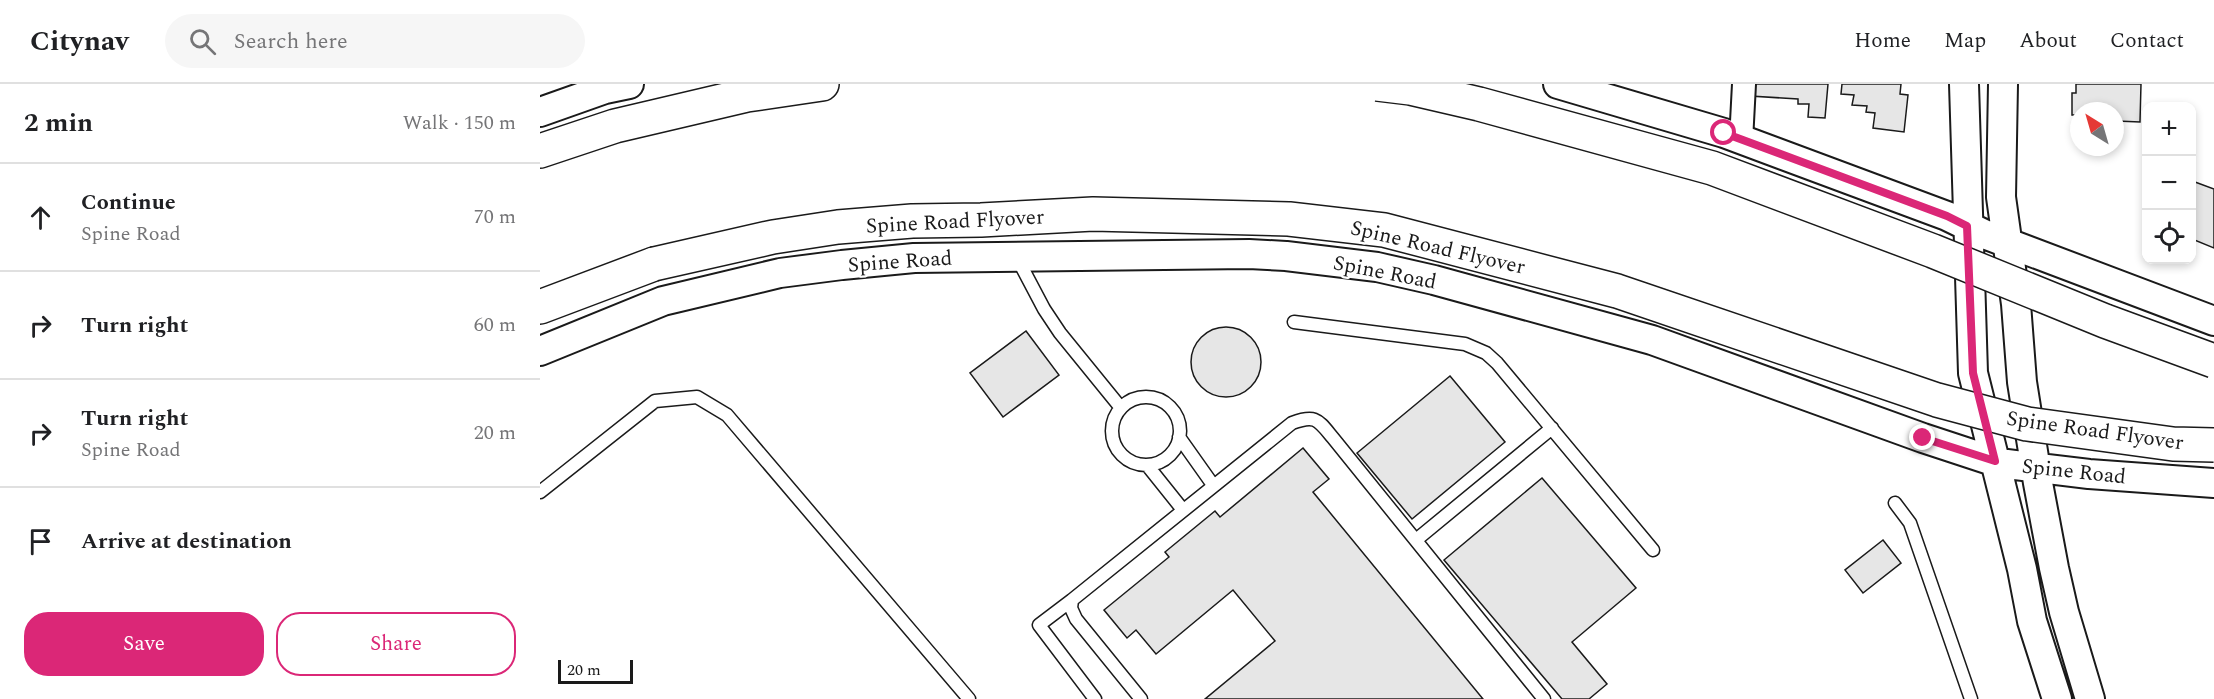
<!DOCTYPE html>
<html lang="en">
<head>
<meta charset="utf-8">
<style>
  :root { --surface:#fff; --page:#f6f6f6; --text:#202124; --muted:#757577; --line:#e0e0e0; --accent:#db2777 }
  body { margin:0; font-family:Spectral,serif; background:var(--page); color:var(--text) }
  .controls { position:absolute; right:18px; top:18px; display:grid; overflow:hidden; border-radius:12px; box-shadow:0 3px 9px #0003 }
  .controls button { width:54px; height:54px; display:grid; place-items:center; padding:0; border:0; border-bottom:2px solid var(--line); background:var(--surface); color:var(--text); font:30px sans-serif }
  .compass { position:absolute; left:1530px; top:18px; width:54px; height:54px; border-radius:50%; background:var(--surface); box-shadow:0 3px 9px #0003; rotate:323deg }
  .scale { position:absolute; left:18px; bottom:15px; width:75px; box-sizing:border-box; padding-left:6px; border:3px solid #1a1a1a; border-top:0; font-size:16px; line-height:21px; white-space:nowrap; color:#1a1a1a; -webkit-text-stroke:4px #fff; paint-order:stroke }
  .stop { position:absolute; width:18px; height:18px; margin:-14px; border:4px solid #db2777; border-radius:50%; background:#fff }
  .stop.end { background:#db2777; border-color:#fff; box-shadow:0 2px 6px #0008 }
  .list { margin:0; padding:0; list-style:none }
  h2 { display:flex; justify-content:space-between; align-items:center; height:78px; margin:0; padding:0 24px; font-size:26px }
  h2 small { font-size:20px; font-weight:400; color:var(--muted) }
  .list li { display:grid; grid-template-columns:39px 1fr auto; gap:18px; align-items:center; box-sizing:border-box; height:108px; padding:0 24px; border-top:2px solid var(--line) }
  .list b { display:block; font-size:22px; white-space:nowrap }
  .list p { margin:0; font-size:20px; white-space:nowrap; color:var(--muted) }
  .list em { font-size:20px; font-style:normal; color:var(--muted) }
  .actions { display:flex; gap:12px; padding:18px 24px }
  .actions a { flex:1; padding:14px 0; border:2px solid var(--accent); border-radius:24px; text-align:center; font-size:21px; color:var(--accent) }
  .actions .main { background:var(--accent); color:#fff }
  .icon { flex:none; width:33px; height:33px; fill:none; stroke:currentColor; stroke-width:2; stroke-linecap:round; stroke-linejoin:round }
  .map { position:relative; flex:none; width:1674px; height:615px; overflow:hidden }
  header { display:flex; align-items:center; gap:36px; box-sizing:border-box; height:84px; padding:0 30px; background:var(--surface); border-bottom:2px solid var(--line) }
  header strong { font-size:28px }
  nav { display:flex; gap:33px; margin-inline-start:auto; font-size:21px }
  .search { width:420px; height:54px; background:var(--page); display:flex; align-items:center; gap:15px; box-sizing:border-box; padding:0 21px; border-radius:33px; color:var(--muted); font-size:22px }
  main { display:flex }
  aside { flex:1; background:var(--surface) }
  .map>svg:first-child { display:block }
  .building { fill:#e6e6e6; stroke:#1a1a1a; stroke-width:1.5 }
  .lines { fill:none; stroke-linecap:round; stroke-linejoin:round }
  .service-casing { stroke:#1a1a1a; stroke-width:15 }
  .minor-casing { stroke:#1a1a1a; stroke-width:26 }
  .tertiary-casing { stroke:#1a1a1a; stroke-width:32 }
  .primary-casing { stroke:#1a1a1a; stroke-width:36 }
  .service { stroke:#fff; stroke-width:12 }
  .minor { stroke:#fff; stroke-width:22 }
  .tertiary { stroke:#fff; stroke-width:28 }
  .primary { stroke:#fff; stroke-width:33 }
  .primary-bridge-casing { stroke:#1a1a1a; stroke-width:36; stroke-linecap:butt }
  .primary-bridge { stroke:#fff; stroke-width:33 }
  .route { stroke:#db2777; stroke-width:8 }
  .labels { text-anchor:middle; stroke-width:4.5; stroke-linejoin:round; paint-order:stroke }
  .street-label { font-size:21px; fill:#1a1a1a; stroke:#fff }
</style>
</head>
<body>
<header>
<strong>Citynav</strong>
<div class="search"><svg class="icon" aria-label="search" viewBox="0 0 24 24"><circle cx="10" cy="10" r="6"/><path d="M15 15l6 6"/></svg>Search here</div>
<nav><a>Home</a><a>Map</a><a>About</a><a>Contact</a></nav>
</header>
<main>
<aside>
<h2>2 min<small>Walk · 150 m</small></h2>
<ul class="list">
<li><svg class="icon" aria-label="ahead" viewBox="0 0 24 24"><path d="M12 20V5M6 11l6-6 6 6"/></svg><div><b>Continue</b><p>Spine Road</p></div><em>70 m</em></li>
<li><svg class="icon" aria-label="right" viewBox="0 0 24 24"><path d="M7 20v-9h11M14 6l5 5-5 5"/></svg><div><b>Turn right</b></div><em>60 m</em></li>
<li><svg class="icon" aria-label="right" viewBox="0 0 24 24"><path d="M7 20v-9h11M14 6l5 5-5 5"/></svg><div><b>Turn right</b><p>Spine Road</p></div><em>20 m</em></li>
<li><svg class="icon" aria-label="arrive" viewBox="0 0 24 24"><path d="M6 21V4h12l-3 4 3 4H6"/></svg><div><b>Arrive at destination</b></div></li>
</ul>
<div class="actions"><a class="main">Save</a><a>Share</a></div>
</aside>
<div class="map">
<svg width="1674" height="615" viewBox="0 0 1674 615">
  <rect width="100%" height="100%" fill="#fff"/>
  <path class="building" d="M 1211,0 L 1288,0 L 1285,34 L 1268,33 L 1269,20 L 1258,20 L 1258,15 L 1210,12 Z
    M 1302,0 L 1361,0 L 1360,10 L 1368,11 L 1364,48 L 1333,44 L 1335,29 L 1326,28 L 1327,22 L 1312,21 L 1314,11 L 1301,10 Z
    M 1536,0 L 1601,0 L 1600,38 L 1577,37 L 1577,29 L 1575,27 L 1539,27 L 1539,31 L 1532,31 L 1532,9 L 1536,9 Z
    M 1655,98 L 1674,105 L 1674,164 L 1652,155 L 1652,106 Z
    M651 278a35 35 0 1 1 70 0a35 35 0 1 1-70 0Z
    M 486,247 L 519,291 L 463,333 L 430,289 Z
    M 910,292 L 965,358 L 872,435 L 817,369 Z
    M 763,364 L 789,395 L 773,408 L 943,615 L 665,615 L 735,557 L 693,506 L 616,570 L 596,546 L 587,554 L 564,526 L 629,473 L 625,468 L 675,427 L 680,433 Z
    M 1002,394 L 1096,504 L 1032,558 L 1067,600 L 1049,615 L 1022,615 L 904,476 Z
    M 1343,456 L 1361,479 L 1323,509 L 1305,486 Z"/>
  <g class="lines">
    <g class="service-casing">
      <path id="service" d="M 476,172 L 504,225 L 520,249 L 581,324
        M 754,238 L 925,260 L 946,269 L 957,279 L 1113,466
        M572 347a34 34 0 1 1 68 0a34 34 0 1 1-68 0Z
        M 639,353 L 673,401
        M 607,381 L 643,426
        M 0,408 L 115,317 L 157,313 L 187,331 L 429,615
        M 1355,419 L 1370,439 L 1431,615
        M 876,456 L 1012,344
        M 532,516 L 499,541 L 555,615
        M 601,615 L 536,535 L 531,524 L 532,516 L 752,339 C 776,330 778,336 793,354 L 1004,615"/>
    </g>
    <g class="minor-casing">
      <path id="minor" d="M 1201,57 L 1204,0"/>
    </g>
    <g class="tertiary-casing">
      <path id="tertiary" d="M 1018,0 L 1184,49 L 1407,132 L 1444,150 L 1674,237
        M 1424,0 L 1433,289 L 1482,485 L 1492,537 L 1517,615
        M 1463,0 L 1461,113 L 1476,220 L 1482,298 L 1498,399 L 1514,484 L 1524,528 L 1550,615
        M 0,28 L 65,5 L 89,0
        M 0,267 L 123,217 L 240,189 L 302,181 L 374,174 L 709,170 L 746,172 L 837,183 L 894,196 L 1112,256 L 1383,354 L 1459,379 L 1549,390 L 1674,399"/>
    </g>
    <g class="primary-casing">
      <path id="primary" d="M 0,67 L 75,42 L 207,11 L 282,0
        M 0,223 L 114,180"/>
    </g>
    <use href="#service" class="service"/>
    <use href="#minor" class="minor"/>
    <use href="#tertiary" class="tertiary"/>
    <use href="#primary" class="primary"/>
    <g class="primary-bridge-casing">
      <path id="primary-bridge" d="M 837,0 L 870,4 L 939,20 L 1172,84 L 1393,167 L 1565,237 L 1674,277
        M 114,180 L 233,153 L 298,143 L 372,137 L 441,136 L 553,130 L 749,135 L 844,146 L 1077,207 L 1397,316 L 1487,340 L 1633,360 L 1674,361"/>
    </g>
    <use href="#primary-bridge" class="primary-bridge"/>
  </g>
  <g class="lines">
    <path class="route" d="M 1184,49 L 1407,132 L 1427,142 L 1433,289 L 1455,377 L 1383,354"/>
  </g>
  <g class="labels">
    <g class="street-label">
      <text transform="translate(415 137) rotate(-3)" y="7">Spine Road Flyover</text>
      <text transform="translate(898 163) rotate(13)" y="7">Spine Road Flyover</text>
      <text transform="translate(360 177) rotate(-4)" y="7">Spine Road</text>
      <text transform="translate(845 188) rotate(11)" y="7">Spine Road</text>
      <text transform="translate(1555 346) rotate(8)" y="7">Spine Road Flyover</text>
      <text transform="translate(1534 387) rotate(6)" y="7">Spine Road</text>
    </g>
  </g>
</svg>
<div class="controls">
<button>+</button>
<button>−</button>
<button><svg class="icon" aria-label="locate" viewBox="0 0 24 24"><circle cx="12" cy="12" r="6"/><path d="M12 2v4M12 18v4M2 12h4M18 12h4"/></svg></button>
</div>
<svg class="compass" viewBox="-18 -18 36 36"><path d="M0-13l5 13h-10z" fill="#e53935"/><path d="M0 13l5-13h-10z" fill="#757577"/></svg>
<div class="scale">20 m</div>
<div class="stop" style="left:1184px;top:49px"></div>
<div class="stop end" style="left:1383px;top:354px"></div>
</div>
</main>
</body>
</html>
